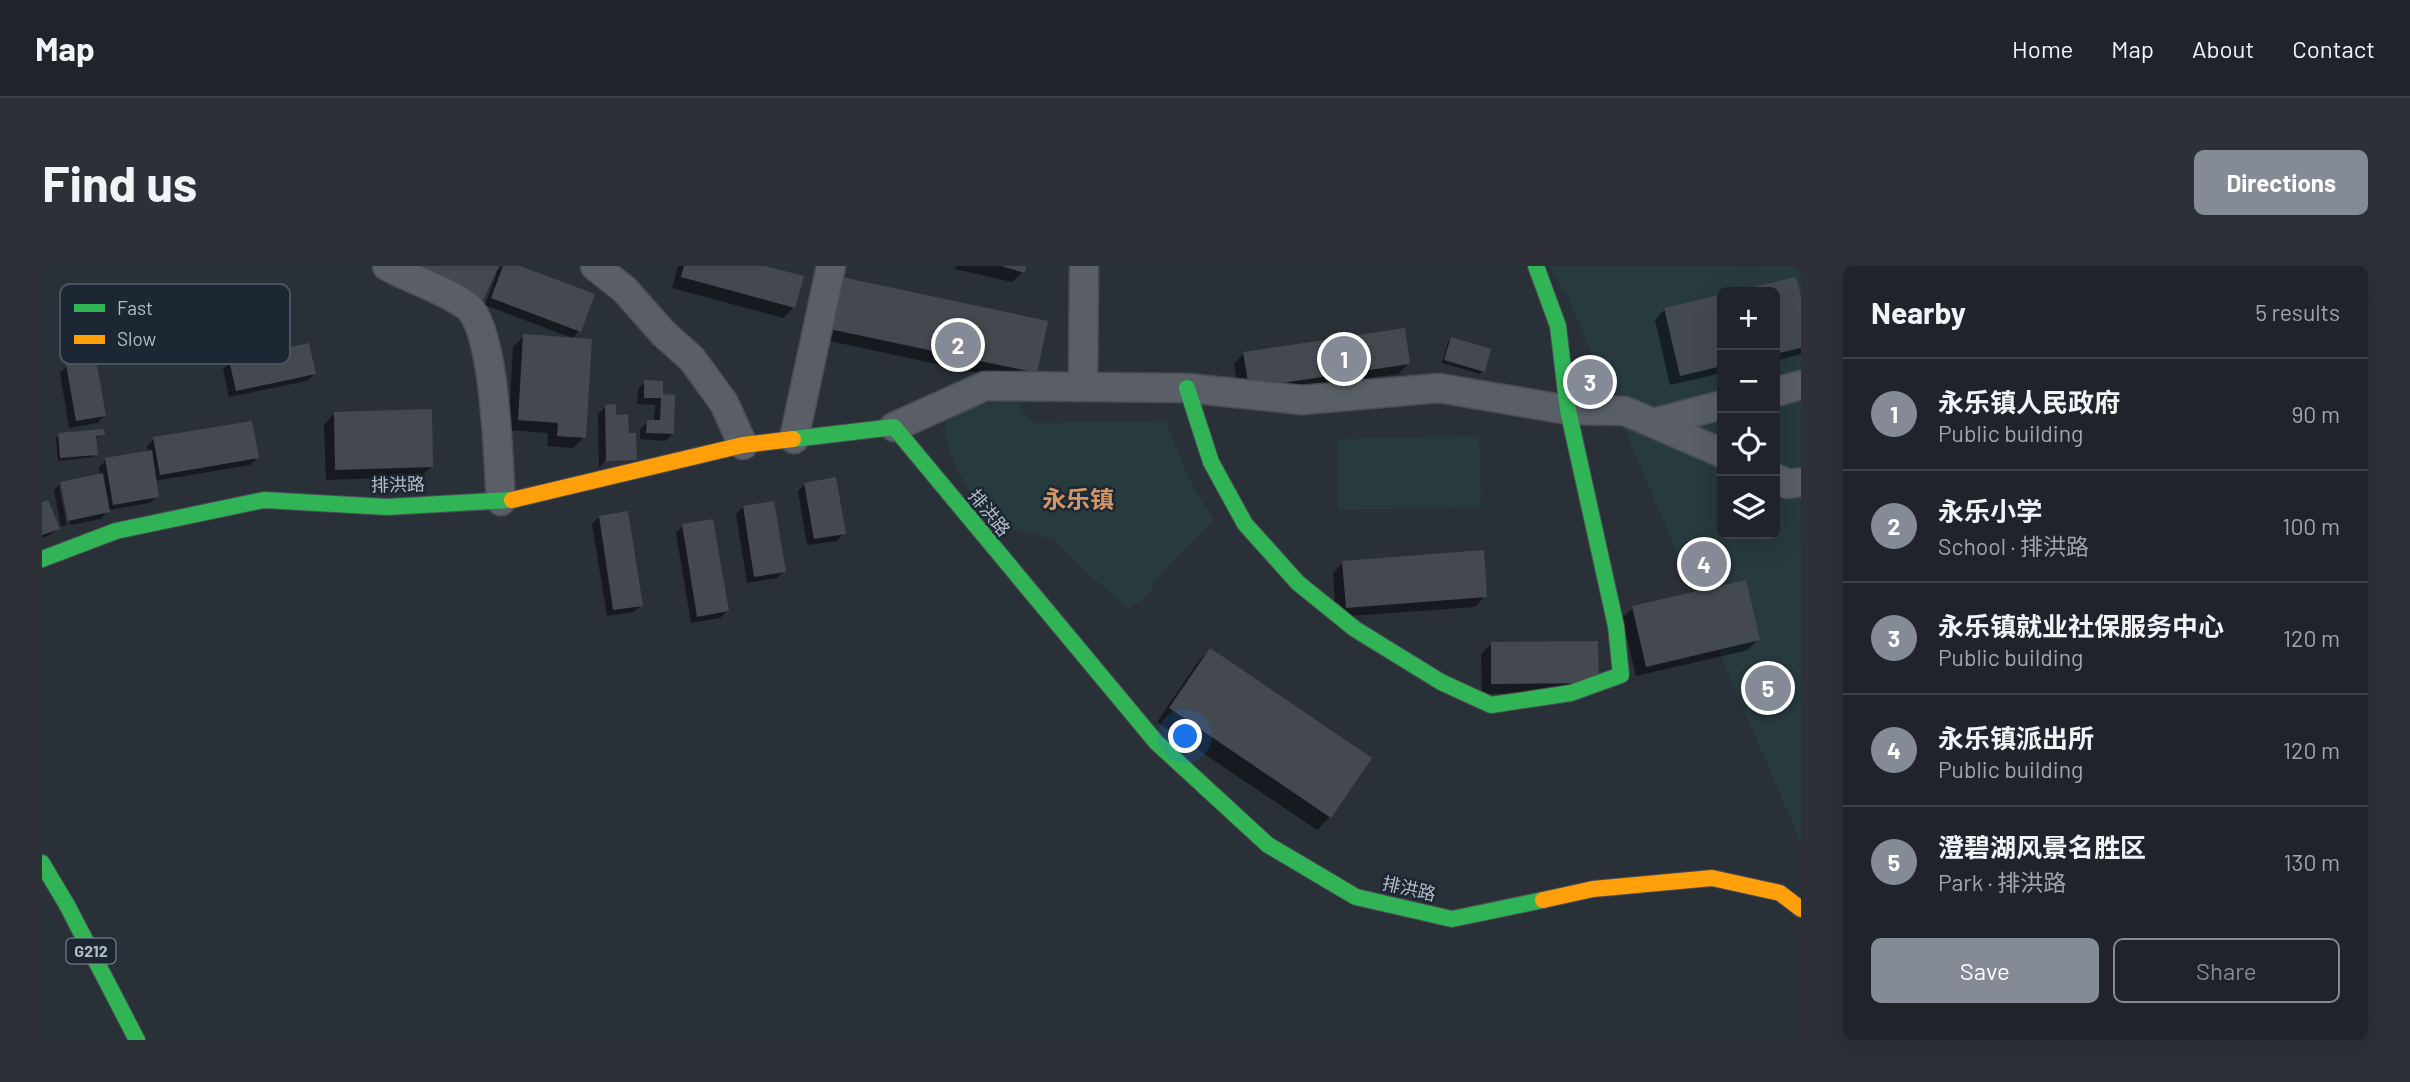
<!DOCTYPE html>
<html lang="en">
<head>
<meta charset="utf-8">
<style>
  :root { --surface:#20242a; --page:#2d3036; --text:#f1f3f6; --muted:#a2a4a8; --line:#3d4147; --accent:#848b96 }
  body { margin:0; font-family:Barlow,"Noto Sans SC",sans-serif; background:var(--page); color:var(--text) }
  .controls { position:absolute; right:21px; top:21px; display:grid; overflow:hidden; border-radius:10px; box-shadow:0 7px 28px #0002 }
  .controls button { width:63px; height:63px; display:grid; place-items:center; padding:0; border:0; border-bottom:2px solid var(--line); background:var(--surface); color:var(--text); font:35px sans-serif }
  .you { position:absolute; left:1144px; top:471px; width:24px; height:24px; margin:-18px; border:5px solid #fff; border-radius:50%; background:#1a73e8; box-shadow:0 0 0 10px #1a73e833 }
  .badge { display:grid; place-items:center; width:46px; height:46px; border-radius:50%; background:var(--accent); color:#fff; font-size:23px; font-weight:700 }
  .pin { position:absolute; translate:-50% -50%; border:4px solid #fff; box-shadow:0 2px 7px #0006 }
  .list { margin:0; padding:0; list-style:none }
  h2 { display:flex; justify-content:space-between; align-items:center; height:91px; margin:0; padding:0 28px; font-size:30px }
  h2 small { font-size:23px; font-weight:400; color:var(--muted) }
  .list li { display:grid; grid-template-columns:46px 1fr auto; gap:21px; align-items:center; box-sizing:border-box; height:112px; padding:0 28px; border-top:2px solid var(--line) }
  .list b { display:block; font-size:26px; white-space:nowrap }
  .list p { margin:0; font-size:23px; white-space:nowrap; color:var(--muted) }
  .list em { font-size:23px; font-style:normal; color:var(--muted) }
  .actions { display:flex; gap:14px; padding:21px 28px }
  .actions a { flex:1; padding:16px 0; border:2px solid var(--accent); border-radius:10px; text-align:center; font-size:24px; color:var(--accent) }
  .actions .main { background:var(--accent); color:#fff }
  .icon { flex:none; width:38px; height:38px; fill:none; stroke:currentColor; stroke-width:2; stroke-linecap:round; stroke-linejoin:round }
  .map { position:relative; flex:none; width:1759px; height:774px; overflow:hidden; border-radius:10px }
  header { display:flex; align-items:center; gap:42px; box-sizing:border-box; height:98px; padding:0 35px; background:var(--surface); border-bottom:2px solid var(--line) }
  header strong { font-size:33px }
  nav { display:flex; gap:38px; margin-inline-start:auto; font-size:24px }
  .intro { display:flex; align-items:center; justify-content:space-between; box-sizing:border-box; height:168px; padding:0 42px }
  h1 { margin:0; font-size:49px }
  .button { padding:18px 32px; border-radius:10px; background:var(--accent); color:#fff; font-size:24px; font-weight:700 }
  main { display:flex; gap:42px; padding:0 42px }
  aside { flex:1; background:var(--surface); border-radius:10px; box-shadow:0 7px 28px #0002 }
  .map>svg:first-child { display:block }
  .green { fill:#273a3e; fill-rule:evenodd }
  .shadow { fill:#0007 }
  .building { fill:#444950 }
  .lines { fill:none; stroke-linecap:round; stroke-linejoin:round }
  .street-casing { stroke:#484c53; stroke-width:31 }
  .fast-casing { stroke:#484c53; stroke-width:18 }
  .slow-casing { stroke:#484c53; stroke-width:18 }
  .street { stroke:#5a5e66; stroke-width:28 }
  .fast { stroke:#30b455; stroke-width:16 }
  .slow { stroke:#ff9f0a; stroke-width:16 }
  .labels { text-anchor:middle; stroke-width:5; stroke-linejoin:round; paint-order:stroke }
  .shield { fill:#1d2633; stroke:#878f9c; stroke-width:2 }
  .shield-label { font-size:16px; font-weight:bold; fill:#b4bcc9 }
  .street-label { font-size:18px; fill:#b4bcc9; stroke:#1d2633 }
  .district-label { font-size:24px; font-weight:bold; fill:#d59563; stroke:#1d2633 }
  .key { fill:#1d2633; stroke:#4a5360; stroke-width:2 }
  .key-label { font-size:19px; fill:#b4bcc9 }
</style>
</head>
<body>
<header>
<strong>Map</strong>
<nav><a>Home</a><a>Map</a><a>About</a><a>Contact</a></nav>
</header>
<div class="intro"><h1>Find us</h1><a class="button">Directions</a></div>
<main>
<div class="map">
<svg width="1759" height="774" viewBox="0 0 1759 774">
  <rect width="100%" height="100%" fill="#2a3038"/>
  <path class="green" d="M 1506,0 L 1759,0 L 1759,577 L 1526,31 ZM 1680,26 L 1733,26 L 1733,268 L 1680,268 Z
    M 973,132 L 982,147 L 991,157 L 1117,155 L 1124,157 C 1138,191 1150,223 1172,253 L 1111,316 L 1111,322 L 1100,334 L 1086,343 C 1072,329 1056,317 1042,304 C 1033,295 1025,284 1015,277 C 997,266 976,269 959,258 C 930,238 898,183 903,147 Z
    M 1437,170 L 1439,241 L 1296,244 L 1295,173 Z"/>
  <path class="shadow" d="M 459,0 L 473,0 L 551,29 L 537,65 L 530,72 L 443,39 L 455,7 L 453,6 Z
    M 636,0 L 716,0 L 752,41 L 741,52 L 630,22 Z
    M 914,0 L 982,0 L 981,6 L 970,16 L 913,3 Z
    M 1753,13 L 1759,38 L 1759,88 L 1733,95 L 1733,26 L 1696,26 Z
    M 780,21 L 994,106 L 983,117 L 769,71 Z
    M 1680,30 L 1680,107 L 1628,119 L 1613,54 L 1623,43 Z
    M 482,70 L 542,171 L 531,182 L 505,180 L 506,167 L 466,164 L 471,81 Z
    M 1409,73 L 1441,105 L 1438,108 L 1400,97 L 1406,76 Z
    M 1202,87 L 1366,98 L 1356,108 L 1197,131 L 1192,98 Z
    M 188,96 L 272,108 L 265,115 L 187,131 L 181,103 Z
    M 25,100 L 62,150 L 55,157 L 27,162 L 18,107 Z
    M 603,116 L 619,130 L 630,168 L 623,175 L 598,173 L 598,163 L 606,156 L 612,156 L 613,139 L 595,138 L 596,123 Z
    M 563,141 L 585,169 L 557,202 L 556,148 Z
    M 292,148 L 390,200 L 379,211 L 284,214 L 282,159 Z
    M 61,168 L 53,172 L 54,188 L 51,191 L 16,195 L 14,172 L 17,169 Z
    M 112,173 L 215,192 L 208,199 L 113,215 L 115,230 L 108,237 L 66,244 L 59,253 L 28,259 L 21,220 L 17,220 L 25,259 L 19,261 L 12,224 L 19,217 L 58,209 L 57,201 L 64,194 L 106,186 L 105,180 Z
    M 763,218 L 802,267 L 795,275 L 765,279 L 756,225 Z
    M 0,238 L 15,262 L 8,269 L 0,272 Z
    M 701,241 L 742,305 L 735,312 L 705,317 L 694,248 Z
    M 557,251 L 599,339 L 592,346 L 565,350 L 550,258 Z
    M 641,260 L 685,345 L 678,352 L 649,357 L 634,267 Z
    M 1301,296 L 1443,330 L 1433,341 L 1294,351 L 1291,307 Z
    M 1591,342 L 1716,374 L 1706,384 L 1594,410 L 1580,352 Z
    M 1450,377 L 1545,427 L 1440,428 L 1439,388 Z
    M 1168,384 L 1288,551 L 1275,564 L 1115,456 L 1155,397 Z"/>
  <path class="building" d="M 363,0 L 457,0 L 440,36 Z
    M 461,0 L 478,0 L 553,28 L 539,66 L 449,32 Z
    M 642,0 L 723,0 L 762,10 L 753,42 L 639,11 Z
    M 959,0 L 984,0 L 983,7 Z
    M 790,9 L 1006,55 L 995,107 L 778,61 Z
    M 1754,11 L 1759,30 L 1759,82 L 1733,88 L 1733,26 L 1693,25 Z
    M 1680,28 L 1680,100 L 1638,110 L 1622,42 Z
    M 1363,62 L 1368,98 L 1207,122 L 1201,86 Z
    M 481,68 L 550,73 L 544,172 L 515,170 L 516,157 L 476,154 Z
    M 1409,71 L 1449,83 L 1443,106 L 1402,94 Z
    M 267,77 L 274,108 L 194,125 L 187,94 Z
    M 54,93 L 64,150 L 34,155 L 24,98 Z
    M 602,114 L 621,115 L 621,128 L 633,129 L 632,168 L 604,167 L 605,154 L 618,154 L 619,132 L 602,132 Z
    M 574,138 L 574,149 L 586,148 L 587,167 L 594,167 L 595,194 L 564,195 L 563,139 Z
    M 390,143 L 391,201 L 293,204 L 292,146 Z
    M 210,155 L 217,192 L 118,209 L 111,171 Z
    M 62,163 L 63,169 L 54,170 L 56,189 L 18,192 L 16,167 Z
    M 110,184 L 117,231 L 71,239 L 63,192 Z
    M 61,207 L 68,246 L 26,255 L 18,216 Z
    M 794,211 L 804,268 L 772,273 L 762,217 Z
    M 6,234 L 18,263 L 0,269 L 0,236 Z
    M 732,235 L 744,306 L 712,311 L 701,240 Z
    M 586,245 L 601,340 L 571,344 L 557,250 Z
    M 671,253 L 687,345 L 655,351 L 640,258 Z
    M 1442,284 L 1445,331 L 1304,342 L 1300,295 Z
    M 1704,314 L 1718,374 L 1604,401 L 1590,340 Z
    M 1556,375 L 1557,417 L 1449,418 L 1449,376 Z
    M 1168,382 L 1330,492 L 1289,552 L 1127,442 Z"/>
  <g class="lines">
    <g class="street-casing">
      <path id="street" d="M 345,0 C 368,13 406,25 426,41 C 454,65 456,197 459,235
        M 553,0 L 583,24 L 621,67 L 650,93 L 682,137 L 701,179
        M 1041,121 L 1042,0
        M 1733,126 L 1759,119
        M 1611,157 L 1680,139
        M 852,161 L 943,120 L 1145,122 L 1260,134 L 1397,122 L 1526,144 L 1583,145 L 1680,187
        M 752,173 L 789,0
        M 1733,212 L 1746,218 L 1759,216"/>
    </g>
    <g class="fast-casing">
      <path id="fast" d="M 1145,122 L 1169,196 L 1203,258 L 1256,317 L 1313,363 L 1399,416 L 1449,439 L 1529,427 L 1579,409 L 1574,360 L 1526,144 L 1516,60 L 1494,0
        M 751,173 L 852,161 L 1114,476 L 1226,579 L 1314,631 L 1410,653 L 1501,634
        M 0,293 L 74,265 L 222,234 L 345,241 L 470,234
        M 0,597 L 25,639 L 95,774"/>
    </g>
    <g class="slow-casing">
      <path id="slow" d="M 470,234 L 701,179 L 751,173
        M 1501,634 L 1551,623 L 1670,612 L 1738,627 L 1759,643"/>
    </g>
    <use href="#street" class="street"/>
    <use href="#fast" class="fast"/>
    <use href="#slow" class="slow"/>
  </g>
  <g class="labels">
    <rect class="shield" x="24.5" y="672.5" width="49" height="25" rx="5"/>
    <g class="shield-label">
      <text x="49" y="691">G212</text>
    </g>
    <g class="street-label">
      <text transform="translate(356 219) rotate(-1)" y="6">排洪路</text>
      <text transform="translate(947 247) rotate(51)" y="6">排洪路</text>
      <text transform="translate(1367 623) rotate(13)" y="6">排洪路</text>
    </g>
    <g class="district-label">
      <text x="1036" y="242">永乐镇</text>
    </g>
  </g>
  <rect x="18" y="18" width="230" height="80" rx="10" class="key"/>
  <rect x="32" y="38" width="31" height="8" fill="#30b455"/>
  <rect x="32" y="69" width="31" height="9" fill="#ff9f0a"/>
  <g class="key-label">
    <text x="75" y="49">Fast</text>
    <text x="75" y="80">Slow</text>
  </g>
</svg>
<div class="controls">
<button>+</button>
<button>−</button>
<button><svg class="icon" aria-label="locate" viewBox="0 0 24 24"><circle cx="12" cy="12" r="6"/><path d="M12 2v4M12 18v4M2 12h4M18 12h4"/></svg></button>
<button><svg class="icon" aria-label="layers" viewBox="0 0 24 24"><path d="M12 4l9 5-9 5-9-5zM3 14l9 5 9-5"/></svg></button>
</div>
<div class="you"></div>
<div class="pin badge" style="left:1302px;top:93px">1</div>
<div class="pin badge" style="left:916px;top:79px">2</div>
<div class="pin badge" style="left:1548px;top:116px">3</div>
<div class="pin badge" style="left:1662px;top:298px">4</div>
<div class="pin badge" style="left:1726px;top:422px">5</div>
</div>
<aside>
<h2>Nearby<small>5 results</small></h2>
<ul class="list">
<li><span class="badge">1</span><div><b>永乐镇人民政府</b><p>Public building</p></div><em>90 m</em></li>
<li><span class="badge">2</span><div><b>永乐小学</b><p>School · 排洪路</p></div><em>100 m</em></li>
<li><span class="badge">3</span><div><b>永乐镇就业社保服务中心</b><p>Public building</p></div><em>120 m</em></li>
<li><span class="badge">4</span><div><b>永乐镇派出所</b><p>Public building</p></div><em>120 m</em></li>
<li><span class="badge">5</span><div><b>澄碧湖风景名胜区</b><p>Park · 排洪路</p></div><em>130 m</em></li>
</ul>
<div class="actions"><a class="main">Save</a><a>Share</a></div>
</aside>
</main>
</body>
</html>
